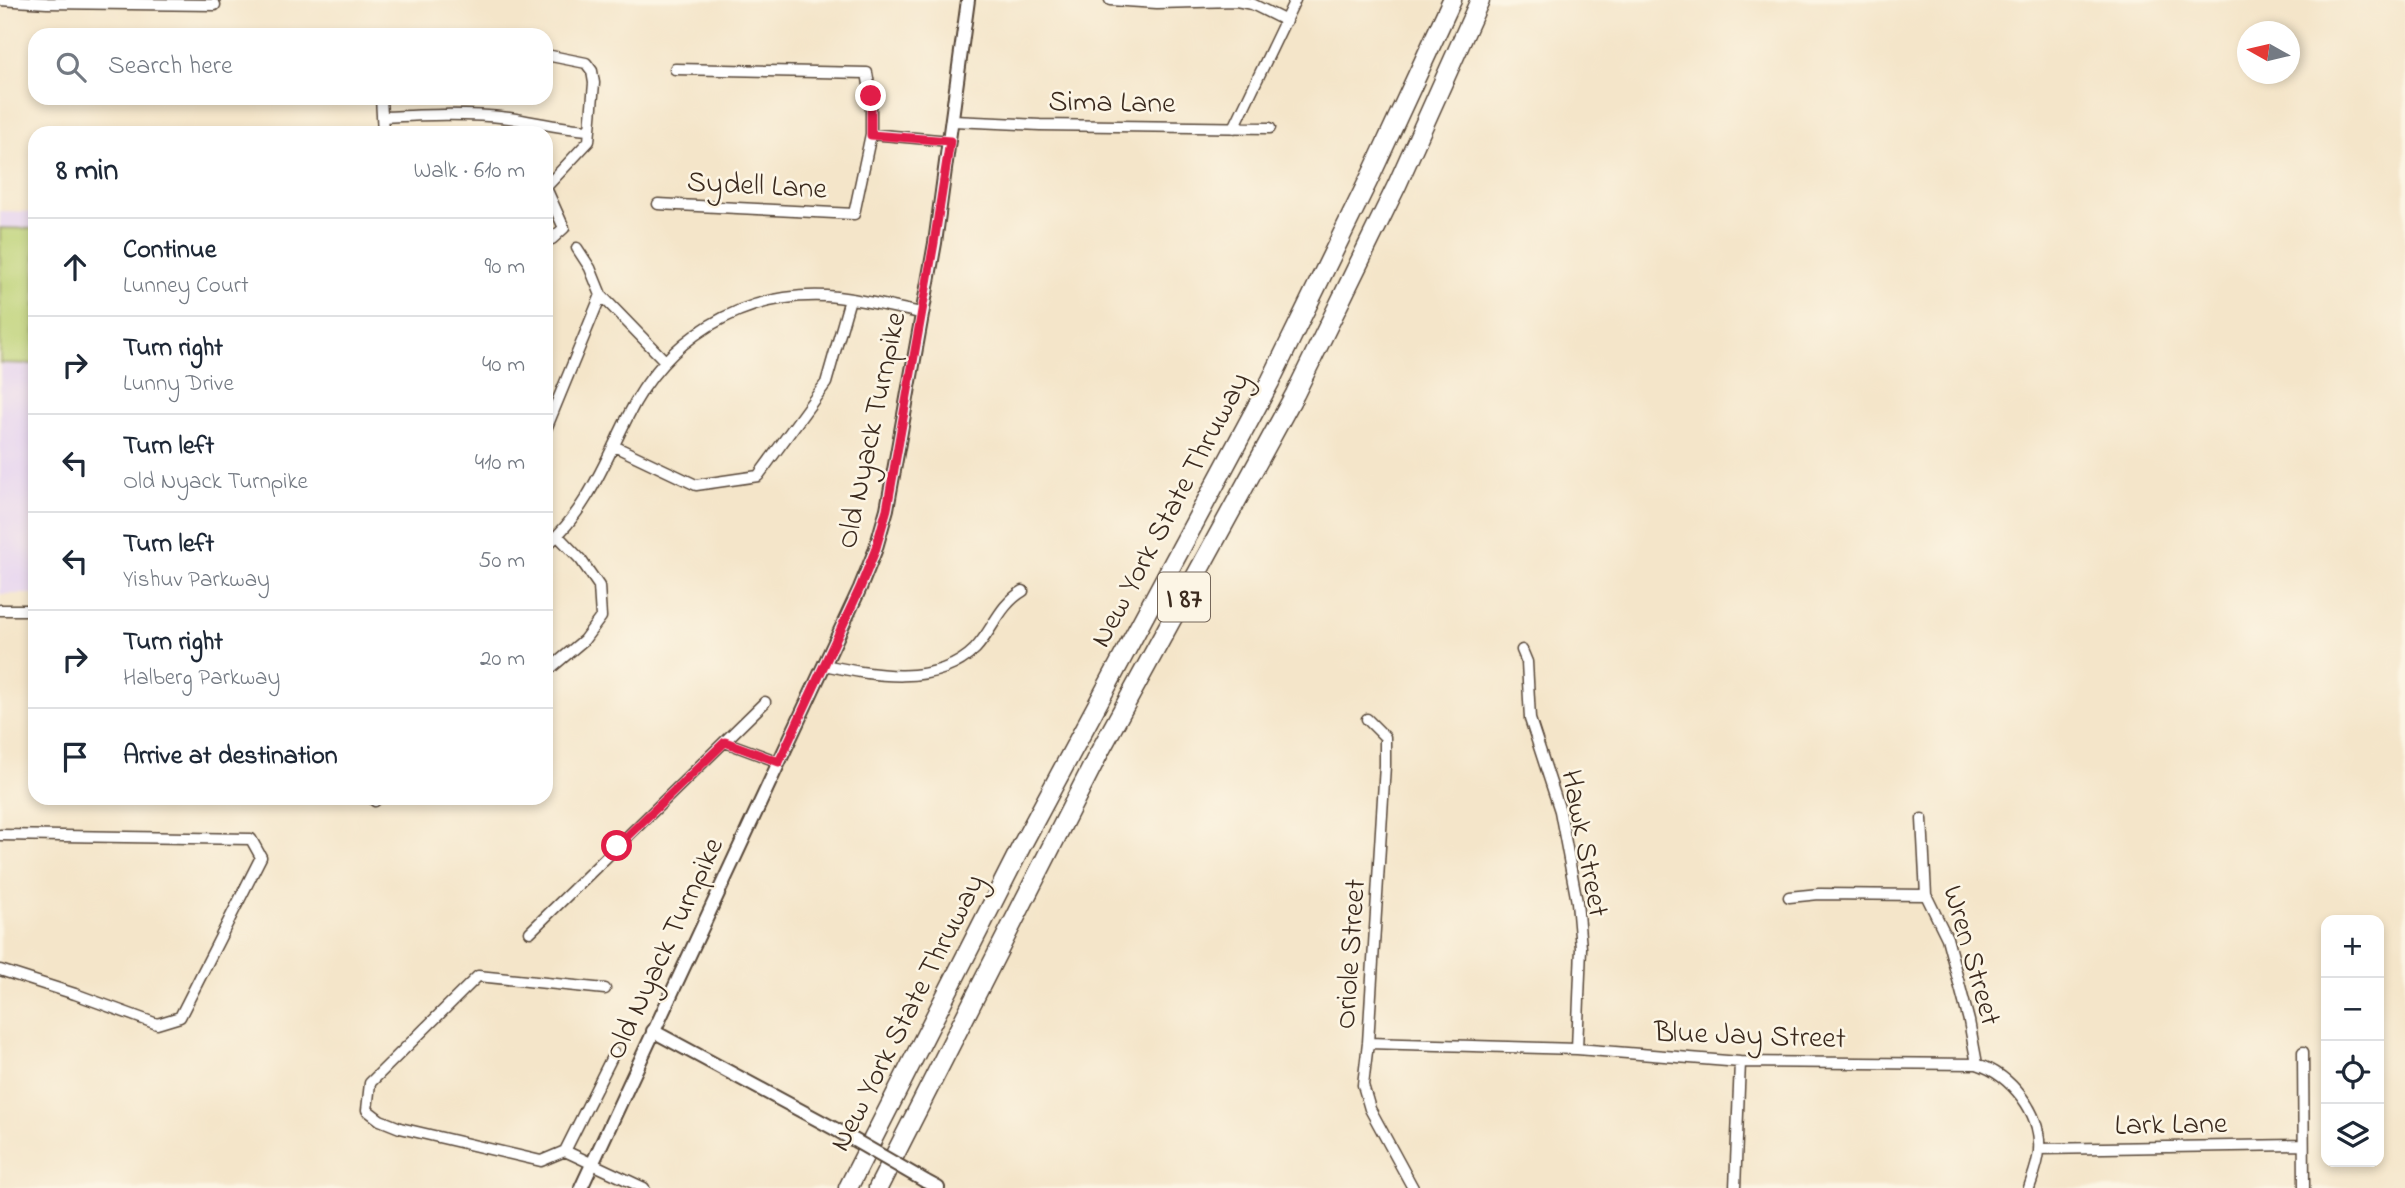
<!DOCTYPE html>
<html lang="en">
<head>
<meta charset="utf-8">
<style>
  :root { --surface:#fff; --page:#f6f6f7; --text:#1f2937; --muted:#747a83; --line:#e0e1e3 }
  body { margin:0; font-family:"Indie Flower",sans-serif; background:var(--page); color:var(--text) }
  .controls { position:absolute; right:21px; bottom:21px; display:grid; overflow:hidden; border-radius:14px; box-shadow:0 4px 10px #0003 }
  .controls button { width:63px; height:63px; display:grid; place-items:center; padding:0; border:0; border-bottom:2px solid var(--line); background:var(--surface); color:var(--text); font:35px sans-serif }
  .compass { position:absolute; left:2237px; top:21px; width:63px; height:63px; border-radius:50%; background:var(--surface); box-shadow:0 4px 10px #0003; rotate:278deg }
  .stop { position:absolute; width:21px; height:21px; margin:-16px; border:5px solid #e11d48; border-radius:50%; background:#fff }
  .stop.end { background:#e11d48; border-color:#fff; box-shadow:0 2px 7px #0008 }
  .list { margin:0; padding:0; list-style:none }
  h2 { display:flex; justify-content:space-between; align-items:center; height:91px; margin:0; padding:0 28px; font-size:30px }
  h2 small { font-size:23px; font-weight:400; color:var(--muted) }
  .list li { display:grid; grid-template-columns:46px 1fr auto; gap:21px; align-items:center; box-sizing:border-box; height:98px; padding:0 28px; border-top:2px solid var(--line) }
  .list b { display:block; font-size:26px; white-space:nowrap }
  .list p { margin:0; font-size:23px; white-space:nowrap; color:var(--muted) }
  .list em { font-size:23px; font-style:normal; color:var(--muted) }
  .icon { flex:none; width:38px; height:38px; fill:none; stroke:currentColor; stroke-width:2; stroke-linecap:round; stroke-linejoin:round }
  .map { position:relative; flex:none; width:2405px; height:1188px; overflow:hidden }
  .search { position:absolute; background:var(--surface); box-shadow:0 4px 10px #0003; left:28px; top:28px; width:525px; height:77px; display:flex; align-items:center; gap:18px; box-sizing:border-box; padding:0 24px; border-radius:21px; color:var(--muted); font-size:26px }
  .panel { position:absolute; background:var(--surface); box-shadow:0 4px 10px #0003; left:28px; top:126px; width:525px; height:679px; border-radius:21px }
  .map>svg:first-child { display:block }
  .built { fill:#e5d3f1 }
  .green { fill:#bcd175; stroke:#7c7e4a; stroke-width:2 }
  .lines { fill:none; stroke-linecap:round; stroke-linejoin:round }
  .minor-casing { stroke:#574638; stroke-width:13 }
  .tertiary-casing { stroke:#574638; stroke-width:16 }
  .motorway-casing { stroke:#574638; stroke-width:21 }
  .minor { stroke:#fff; stroke-width:10 }
  .tertiary { stroke:#fff; stroke-width:12 }
  .motorway { stroke:#fff; stroke-width:18 }
  .tertiary-bridge-casing { stroke:#574638; stroke-width:16; stroke-linecap:butt }
  .tertiary-bridge { stroke:#fff; stroke-width:12 }
  .route { stroke:#e11d48; stroke-width:9 }
  .labels { text-anchor:middle; stroke-width:5; stroke-linejoin:round; paint-order:stroke }
  .shield { fill:#fcf5e5; stroke:#75675a; stroke-width:2 }
  .shield-label { font-size:28px; font-weight:bold; fill:#3b2a1e }
  .street-label { font-size:30px; fill:#3b2a1e; stroke:#fcf5e5 }
</style>
</head>
<body>
<div class="map">
<svg width="2405" height="1188" viewBox="0 0 2405 1188">
  <rect width="100%" height="100%" fill="#fcf5e5"/>
  <filter id="ink" filterUnits="userSpaceOnUse"><feTurbulence type="fractalNoise" baseFrequency=".0143" numOctaves="2"/><feDisplacementMap in="SourceGraphic" scale="14" xChannelSelector="R" yChannelSelector="G"/><feConvolveMatrix kernelMatrix="1 2 1 2 8 2 1 2 1" color-interpolation-filters="sRGB"/></filter>
  <filter id="wash" filterUnits="userSpaceOnUse"><feTurbulence type="fractalNoise" baseFrequency=".00686" numOctaves="4" result="noise"/><feDisplacementMap in="SourceGraphic" scale="28" xChannelSelector="R" yChannelSelector="G"/><feGaussianBlur stdDeviation="1.57" result="paint"/><feColorMatrix in="noise" values="0 0 0 0 0 0 0 0 0 0 0 0 0 0 0 0 0 1.4 0 .05"/><feComposite in="paint" operator="in"/></filter>
  <g filter="url(#wash)">
    <rect width="100%" height="100%" fill="#f4e5c9"/>
    <path class="built" d="M 0,211 L 35,212 L 35,594 L 0,594 Z"/>
    <path class="green" d="M 0,228 L 35,229 L 35,364 L 0,363 Z"/>
  </g>
  <g filter="url(#ink)">
    <g class="lines">
      <g class="minor-casing">
        <path id="minor" d="M 0,0 L 47,3 L 215,5
          M 1110,0 L 1157,3 L 1236,1 L 1252,4 L 1286,21
          M 546,55 L 586,63 L 592,71 L 594,83 L 589,141 L 546,187
          M 381,98 L 383,133
          M 382,117 C 424,115 466,113 509,118 C 536,122 563,129 590,130
          M 953,121 L 1040,125 L 1270,128
          M 1234,128 L 1295,0
          M 871,134 L 950,141
          M 546,188 L 564,228 L 552,239 L 546,239
          M 658,204 L 854,214 L 871,134 L 871,96 L 867,73 L 675,69
          M 577,248 L 590,268 L 601,295
          M 546,429 L 601,295 L 664,360
          M 614,446 L 696,485 L 758,476 L 826,383 L 850,299
          M 546,546 C 586,512 605,462 628,416 C 665,340 740,292 826,296 C 858,298 890,307 921,313
          M 0,610 L 35,610
          M 1522,650 L 1527,662 L 1530,719 L 1560,811 L 1577,902 L 1581,948 L 1577,1049
          M 824,665 C 872,675 936,688 975,649 C 993,630 999,605 1023,591
          M 546,672 L 584,640 L 601,617 L 599,586 L 581,560 L 558,536
          M 1367,719 L 1385,737 L 1385,765 L 1368,1043 L 1363,1085 L 1370,1109 L 1413,1188
          M 725,742 L 779,762
          M 375,801 L 376,798
          M 1922,819 L 1926,895 L 1947,938 L 1969,1021 L 1977,1064
          M 0,835 L 251,839 L 261,857 L 180,1017 L 157,1024 L 75,994 L 0,970
          M 1789,897 L 1819,894 L 1926,895
          M 530,932 L 765,702
          M 605,989 L 478,976 L 370,1083 L 367,1110 L 380,1120 L 400,1128 L 541,1161 L 565,1151 L 614,1053
          M 1368,1043 L 1577,1049 L 1740,1062 L 1977,1064 C 2011,1075 2042,1113 2039,1151 C 2038,1164 2033,1176 2029,1188
          M 2303,1052 L 2304,1188
          M 2039,1149 L 2303,1145
          M 565,1151 L 644,1188
          M 1735,1188 L 1740,1062"/>
      </g>
      <g class="tertiary-casing">
        <path id="tertiary" d="M 653,1031 L 835,1129
          M 925,1181 L 938,1188
          M 581,1188 L 860,588 L 875,551 L 887,509 L 935,243 L 968,0"/>
      </g>
      <g class="motorway-casing">
        <path id="motorway" d="M 848,1188 L 1023,843 L 1270,382 L 1372,173 L 1452,0
          M 878,1188 L 1100,751 L 1295,394 L 1397,185 L 1480,0"/>
      </g>
      <use href="#minor" class="minor"/>
      <use href="#tertiary" class="tertiary"/>
      <use href="#motorway" class="motorway"/>
      <g class="tertiary-bridge-casing">
        <path id="tertiary-bridge" d="M 835,1129 L 925,1181"/>
      </g>
      <use href="#tertiary-bridge" class="tertiary-bridge"/>
    </g>
  </g>
  <g class="lines" filter="url(#ink)">
    <path class="route" d="M 617,846 L 725,742 L 779,762 L 860,588 L 875,551 L 887,509 L 934,243 L 950,141 L 871,135 L 871,96"/>
  </g>
  <g class="labels">
    <rect class="shield" x="1158" y="572.5" width="52" height="49" rx="5"/>
    <g class="shield-label">
      <text x="1184" y="607">I 87</text>
    </g>
    <g class="street-label">
      <text transform="translate(1112 101) rotate(1)" y="10">Sima Lane</text>
      <text transform="translate(757 184) rotate(3)" y="10">Sydell Lane</text>
      <text transform="translate(870 430) rotate(-78)" y="10">Old Nyack Turnpike</text>
      <text transform="translate(1169 509) rotate(-62)" y="10">New York State Thruway</text>
      <text transform="translate(1586 843) rotate(79)" y="10">Hawk Street</text>
      <text transform="translate(663 948) rotate(-65)" y="10">Old Nyack Turnpike</text>
      <text transform="translate(1349 954) rotate(-86)" y="10">Oriole Street</text>
      <text transform="translate(1973 955) rotate(74)" y="10">Wren Street</text>
      <text transform="translate(906 1012) rotate(-63)" y="10">New York State Thruway</text>
      <text transform="translate(1750 1034) rotate(2)" y="10">Blue Jay Street</text>
      <text transform="translate(2171 1123) rotate(-1)" y="10">Lark Lane</text>
    </g>
  </g>
</svg>
<div class="controls">
<button>+</button>
<button>−</button>
<button><svg class="icon" aria-label="locate" viewBox="0 0 24 24"><circle cx="12" cy="12" r="6"/><path d="M12 2v4M12 18v4M2 12h4M18 12h4"/></svg></button>
<button><svg class="icon" aria-label="layers" viewBox="0 0 24 24"><path d="M12 4l9 5-9 5-9-5zM3 14l9 5 9-5"/></svg></button>
</div>
<svg class="compass" viewBox="-18 -18 36 36"><path d="M0-13l5 13h-10z" fill="#e53935"/><path d="M0 13l5-13h-10z" fill="#747a83"/></svg>
<div class="stop" style="left:617px;top:846px"></div>
<div class="stop end" style="left:871px;top:96px"></div>
<div class="search"><svg class="icon" aria-label="search" viewBox="0 0 24 24"><circle cx="10" cy="10" r="6"/><path d="M15 15l6 6"/></svg>Search here</div>
<section class="panel">
<h2>8 min<small>Walk · 610 m</small></h2>
<ul class="list">
<li><svg class="icon" aria-label="ahead" viewBox="0 0 24 24"><path d="M12 20V5M6 11l6-6 6 6"/></svg><div><b>Continue</b><p>Lunney Court</p></div><em>90 m</em></li>
<li><svg class="icon" aria-label="right" viewBox="0 0 24 24"><path d="M7 20v-9h11M14 6l5 5-5 5"/></svg><div><b>Turn right</b><p>Lunny Drive</p></div><em>40 m</em></li>
<li><svg class="icon" aria-label="left" viewBox="0 0 24 24"><path d="M17 20v-9H6M10 6l-5 5 5 5"/></svg><div><b>Turn left</b><p>Old Nyack Turnpike</p></div><em>410 m</em></li>
<li><svg class="icon" aria-label="left" viewBox="0 0 24 24"><path d="M17 20v-9H6M10 6l-5 5 5 5"/></svg><div><b>Turn left</b><p>Yishuv Parkway</p></div><em>50 m</em></li>
<li><svg class="icon" aria-label="right" viewBox="0 0 24 24"><path d="M7 20v-9h11M14 6l5 5-5 5"/></svg><div><b>Turn right</b><p>Halberg Parkway</p></div><em>20 m</em></li>
<li><svg class="icon" aria-label="arrive" viewBox="0 0 24 24"><path d="M6 21V4h12l-3 4 3 4H6"/></svg><div><b>Arrive at destination</b></div></li>
</ul>
</section>
</div>
</body>
</html>
